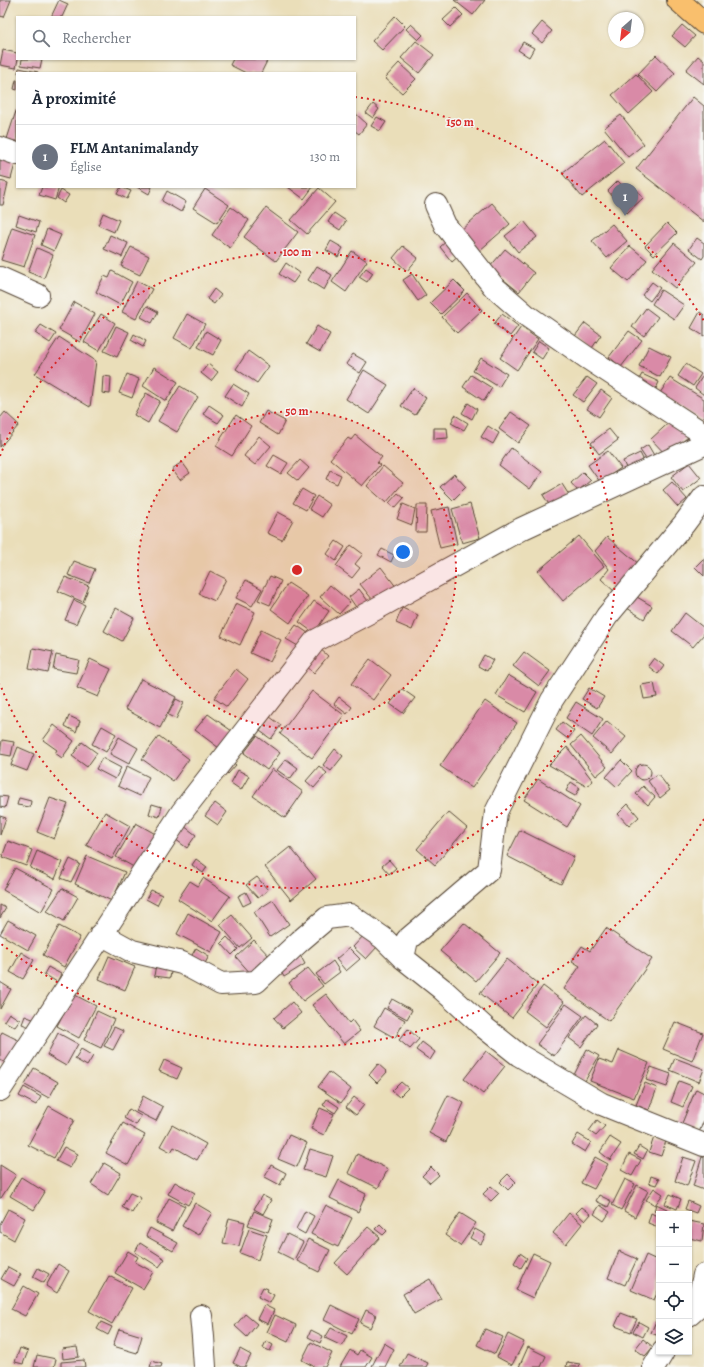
<!DOCTYPE html>
<html lang="fr">
<head>
<meta charset="utf-8">
<style>
  :root { --surface:#fff; --page:#f6f6f7; --text:#1f2937; --muted:#747a83; --line:#e0e1e3; --accent:#111827 }
  body { margin:0; font-family:Alegreya,serif; background:var(--page); color:var(--text) }
  .controls { position:absolute; right:12px; bottom:12px; display:grid; overflow:hidden; border-radius:0px; box-shadow:0 1px 3px #0004 }
  .controls button { width:36px; height:36px; display:grid; place-items:center; padding:0; border:0; border-bottom:1px solid var(--line); background:var(--surface); color:var(--text); font:20px sans-serif }
  .compass { position:absolute; left:608px; top:12px; width:36px; height:36px; border-radius:50%; background:var(--surface); box-shadow:0 1px 3px #0004; rotate:208deg }
  .you { position:absolute; left:403px; top:552px; width:14px; height:14px; margin:-10px; border:3px solid #fff; border-radius:50%; background:#1a73e8; box-shadow:0 0 0 6px #1a73e833 }
  .badge { display:grid; place-items:center; width:26px; height:26px; border-radius:50%; background:var(--accent); color:#fff; font-size:13px; font-weight:700 }
  .pin { position:absolute; translate:-50% -33px; filter:drop-shadow(0 1px 2px #0008) }
  .pin::after { content:''; position:absolute; top:21px; width:14px; height:12px; background:inherit; clip-path:polygon(0 0,100% 0,50% 100%) }
  .list { margin:0; padding:0; list-style:none }
  h2 { display:flex; justify-content:space-between; align-items:center; height:52px; margin:0; padding:0 16px; font-size:17px }
  h2 small { font-size:13px; font-weight:400; color:var(--muted) }
  .list li { display:grid; grid-template-columns:26px 1fr auto; gap:12px; align-items:center; box-sizing:border-box; height:64px; padding:0 16px; border-top:1px solid var(--line) }
  .list b { display:block; font-size:15px; white-space:nowrap }
  .list p { margin:0; font-size:13px; white-space:nowrap; color:var(--muted) }
  .list em { font-size:13px; font-style:normal; color:var(--muted) }
  .icon { flex:none; width:22px; height:22px; fill:none; stroke:currentColor; stroke-width:2; stroke-linecap:round; stroke-linejoin:round }
  .map { position:relative; flex:none; width:704px; height:1367px; overflow:hidden }
  .search { position:absolute; background:var(--surface); box-shadow:0 1px 3px #0004; left:16px; top:16px; width:340px; height:44px; display:flex; align-items:center; gap:10px; box-sizing:border-box; padding:0 14px; border-radius:0px; color:var(--muted); font-size:15px }
  .panel { position:absolute; background:var(--surface); box-shadow:0 1px 3px #0004; left:16px; top:72px; width:340px; height:116px; border-radius:0px }
  .map>svg:first-child { display:block }
  .building { fill:#d98aa7 }
  .lines { fill:none; stroke-linecap:round; stroke-linejoin:round }
  .minor-casing { stroke:#554535; stroke-width:24 }
  .major-casing { stroke:#554535; stroke-width:24 }
  .minor { stroke:#fff; stroke-width:22 }
  .major { stroke:#f9bf6d; stroke-width:22 }
  .ring { fill:none; stroke:#d62828; stroke-width:2; stroke-dasharray:2 4 }
  .centre { fill:#d62828; stroke:#f6f6f2; stroke-width:2 }
  .ring-label { font-size:12px; text-anchor:middle; font-weight:bold; fill:#d62828; stroke:#f6f6f2; stroke-width:3; stroke-linejoin:round; paint-order:stroke }
</style>
</head>
<body>
<div class="map">
<svg width="704" height="1367" viewBox="0 0 704 1367">
  <rect width="100%" height="100%" fill="#f6f6f2"/>
  <filter id="ink" filterUnits="userSpaceOnUse"><feTurbulence type="fractalNoise" baseFrequency=".025" numOctaves="2"/><feDisplacementMap in="SourceGraphic" scale="8" xChannelSelector="R" yChannelSelector="G"/><feConvolveMatrix kernelMatrix="1 2 1 2 8 2 1 2 1" color-interpolation-filters="sRGB"/></filter>
  <filter id="wash" filterUnits="userSpaceOnUse"><feTurbulence type="fractalNoise" baseFrequency=".012" numOctaves="4" result="noise"/><feDisplacementMap in="SourceGraphic" scale="16" xChannelSelector="R" yChannelSelector="G"/><feGaussianBlur stdDeviation="0.9" result="paint"/><feColorMatrix in="noise" values="0 0 0 0 0 0 0 0 0 0 0 0 0 0 0 0 0 1.4 0 .05"/><feComposite in="paint" operator="in"/></filter>
  <g filter="url(#wash)">
    <rect width="100%" height="100%" fill="#eadeb9"/>
    <g id="blocks">
      <path class="building" d="M 0,0 L 11,0 L 4,17 L 0,16 Z
        M 59,0 L 68,4 L 62,17 L 51,17 Z
        M 454,0 L 485,0 L 473,15 Z
        M 456,8 L 463,15 L 450,27 L 443,20 Z
        M 395,16 L 405,26 L 382,50 L 372,41 Z
        M 542,22 L 552,31 L 542,43 L 532,34 Z
        M 411,24 L 423,35 L 418,40 L 406,29 Z
        M 682,25 L 695,36 L 685,47 L 672,36 Z
        M 416,41 L 434,55 L 419,73 L 401,58 Z
        M 523,42 L 534,48 L 529,57 L 518,50 Z
        M 3,50 L 17,53 L 18,59 L 16,68 L 0,65 Z
        M 656,55 L 675,73 L 657,92 L 638,74 Z
        M 698,56 L 704,61 L 704,84 L 686,70 Z
        M 22,59 L 42,59 L 40,68 L 21,65 Z
        M 233,59 L 268,59 L 261,73 L 246,73 L 230,65 Z
        M 399,63 L 416,79 L 402,93 L 385,78 Z
        M 19,68 L 38,72 L 38,73 L 18,73 Z
        M 636,74 L 653,92 L 629,114 L 612,95 Z
        M 16,80 L 17,80 L 17,90 L 14,89 Z
        M 693,97 L 704,106 L 704,222 L 636,169 Z
        M 373,104 L 379,109 L 373,118 L 366,113 Z
        M 17,108 L 17,142 L 7,139 Z
        M 355,113 L 367,124 L 359,134 L 355,131 Z
        M 621,115 L 644,144 L 628,157 L 604,128 Z
        M 377,117 L 386,122 L 380,131 L 371,126 Z
        M 605,139 L 624,163 L 582,197 L 562,173 Z
        M 0,156 L 16,160 L 11,179 L 0,176 Z
        M 0,181 L 8,183 L 3,205 L 0,205 Z
        M 618,181 L 630,194 L 619,204 L 608,191 Z
        M 42,187 L 59,187 L 55,200 L 39,195 Z
        M 121,187 L 131,191 L 127,199 L 117,194 Z
        M 137,187 L 152,187 L 149,194 Z
        M 288,187 L 313,187 L 304,199 Z
        M 319,188 L 335,202 L 307,234 L 291,220 Z
        M 205,189 L 229,205 L 217,223 L 193,208 Z
        M 61,190 L 69,195 L 64,203 L 57,198 Z
        M 637,190 L 643,198 L 627,213 L 620,205 Z
        M 167,191 L 186,202 L 181,212 L 162,201 Z
        M 492,203 L 510,224 L 479,251 L 461,230 Z
        M 231,207 L 249,220 L 230,248 L 212,235 Z
        M 266,208 L 298,232 L 276,261 L 244,237 Z
        M 103,213 L 119,220 L 114,232 L 98,225 Z
        M 334,213 L 346,221 L 340,230 L 328,222 Z
        M 19,215 L 39,222 L 36,232 L 16,225 Z
        M 524,221 L 537,237 L 518,252 L 505,236 Z
        M 667,223 L 677,233 L 654,255 L 645,246 Z
        M 612,224 L 627,241 L 607,258 L 592,241 Z
        M 12,227 L 35,235 L 24,267 L 1,260 Z
        M 47,229 L 61,235 L 54,251 L 41,245 Z
        M 110,235 L 128,243 L 122,257 L 104,249 Z
        M 697,238 L 704,243 L 704,256 L 702,259 L 689,249 Z
        M 449,239 L 461,254 L 452,262 L 440,247 Z
        M 331,241 L 343,248 L 338,257 L 326,250 Z
        M 674,243 L 697,262 L 675,288 L 652,269 Z
        M 403,246 L 418,258 L 407,271 L 393,258 Z
        M 630,246 L 647,260 L 628,282 L 611,268 Z
        M 131,247 L 149,256 L 140,275 L 121,266 Z
        M 37,248 L 53,255 L 44,278 L 28,272 Z
        M 505,249 L 534,273 L 519,292 L 489,268 Z
        M 352,251 L 367,261 L 346,292 L 332,282 Z
        M 286,263 L 300,273 L 293,283 L 279,274 Z
        M 317,266 L 332,275 L 324,290 L 308,280 Z
        M 366,268 L 373,273 L 367,282 L 359,277 Z
        M 112,271 L 132,282 L 120,305 L 96,292 L 104,276 L 109,278 Z
        M 412,274 L 426,295 L 418,301 L 403,280 Z
        M 454,280 L 465,291 L 441,314 L 430,303 Z
        M 137,281 L 152,289 L 136,319 L 122,312 Z
        M 652,282 L 660,288 L 650,301 L 642,295 Z
        M 214,289 L 221,295 L 214,304 L 207,299 Z
        M 661,290 L 684,305 L 674,319 L 652,304 Z
        M 467,293 L 482,310 L 457,333 L 442,317 Z
        M 74,302 L 95,314 L 80,342 L 59,330 Z
        M 147,306 L 158,312 L 152,323 L 141,317 Z
        M 646,308 L 658,317 L 644,336 L 632,327 Z
        M 700,312 L 704,315 L 704,336 L 691,328 Z
        M 101,314 L 115,323 L 99,351 L 84,342 Z
        M 187,314 L 205,324 L 192,348 L 174,338 Z
        M 502,314 L 518,326 L 510,336 L 494,324 Z
        M 585,323 L 601,335 L 592,348 L 575,336 Z
        M 41,325 L 56,334 L 50,343 L 35,333 Z
        M 116,326 L 129,332 L 117,357 L 104,351 Z
        M 317,326 L 330,334 L 320,352 L 306,344 Z
        M 521,327 L 538,339 L 517,370 L 500,358 Z
        M 206,331 L 221,340 L 213,355 L 198,347 Z
        M 629,331 L 642,340 L 621,367 L 609,357 Z
        M 134,334 L 146,341 L 143,347 L 131,340 Z
        M 59,337 L 96,361 L 90,407 L 35,374 Z
        M 539,341 L 549,348 L 542,359 L 532,352 Z
        M 649,346 L 671,357 L 660,377 L 639,366 Z
        M 248,351 L 269,366 L 257,383 L 236,369 Z
        M 353,354 L 367,362 L 360,373 L 346,364 Z
        M 481,358 L 507,374 L 499,387 L 473,371 Z
        M 208,364 L 218,372 L 211,381 L 201,373 Z
        M 686,364 L 701,374 L 693,386 L 678,376 Z
        M 154,367 L 178,382 L 166,401 L 143,386 Z
        M 364,370 L 388,385 L 369,414 L 346,399 Z
        M 127,374 L 139,379 L 132,398 L 119,393 Z
        M 642,374 L 659,382 L 655,391 L 637,383 Z
        M 704,374 L 704,395 L 695,388 Z
        M 471,375 L 492,388 L 484,401 L 463,387 Z
        M 103,376 L 111,377 L 110,394 L 102,393 Z
        M 587,377 L 597,384 L 583,402 L 573,395 Z
        M 670,378 L 704,399 L 704,422 L 660,393 Z
        M 233,384 L 249,394 L 242,407 L 225,396 Z
        M 180,386 L 198,397 L 177,432 L 158,421 Z
        M 413,388 L 426,398 L 415,415 L 401,406 Z
        M 601,390 L 612,398 L 599,417 L 587,409 Z
        M 146,393 L 160,401 L 148,423 L 134,415 Z
        M 468,403 L 477,409 L 472,419 L 462,413 Z
        M 209,405 L 224,415 L 218,423 L 203,414 Z
        M 266,411 L 285,421 L 278,435 L 259,423 Z
        M 5,412 L 19,425 L 0,447 L 0,418 Z
        M 511,412 L 531,426 L 518,443 L 499,429 Z
        M 236,415 L 251,426 L 232,456 L 216,446 Z
        M 455,415 L 468,423 L 464,430 L 451,423 Z
        M 674,418 L 690,435 L 667,456 L 651,439 Z
        M 488,426 L 499,433 L 493,444 L 481,437 Z
        M 434,428 L 447,428 L 448,438 L 434,439 Z
        M 609,429 L 618,440 L 599,454 L 591,443 Z
        M 355,435 L 382,457 L 377,463 L 380,465 L 362,486 L 330,459 L 348,438 L 351,440 Z
        M 259,436 L 271,446 L 255,465 L 244,456 Z
        M 648,445 L 655,457 L 648,462 L 640,450 Z
        M 511,448 L 542,472 L 530,489 L 499,465 Z
        M 608,451 L 621,468 L 600,482 L 588,465 Z
        M 640,453 L 647,467 L 629,475 L 623,461 Z
        M 274,455 L 288,463 L 281,474 L 267,466 Z
        M 300,460 L 309,468 L 298,481 L 288,473 Z
        M 182,462 L 190,473 L 180,480 L 172,469 Z
        M 689,463 L 701,478 L 683,492 L 671,477 Z
        M 383,466 L 403,483 L 386,503 L 367,486 Z
        M 330,470 L 341,475 L 337,484 L 326,479 Z
        M 583,472 L 591,480 L 578,491 L 571,483 Z
        M 454,474 L 466,487 L 453,500 L 440,487 Z
        M 672,482 L 687,499 L 678,507 L 663,490 Z
        M 562,484 L 569,495 L 550,506 L 543,495 Z
        M 302,489 L 314,496 L 306,510 L 293,503 Z
        M 398,493 L 404,498 L 395,508 L 389,503 Z
        M 317,496 L 330,505 L 322,517 L 309,509 Z
        M 403,504 L 415,509 L 412,525 L 397,519 Z
        M 470,504 L 480,538 L 462,543 L 452,509 Z
        M 417,505 L 427,505 L 426,532 L 416,532 Z
        M 449,507 L 457,544 L 440,548 L 431,511 Z
        M 278,512 L 293,520 L 282,540 L 267,533 Z
        M 579,536 L 604,566 L 563,601 L 538,571 Z
        M 607,537 L 640,565 L 616,593 L 601,579 L 609,569 L 595,551 Z
        M 336,541 L 345,547 L 336,561 L 327,554 Z
        M 351,545 L 363,554 L 355,564 L 360,568 L 352,578 L 336,566 Z
        M 382,549 L 394,555 L 391,562 L 378,555 Z
        M 704,558 L 704,576 L 695,567 Z
        M 74,561 L 95,569 L 89,583 L 68,575 Z
        M 381,567 L 397,588 L 376,604 L 360,584 Z
        M 210,571 L 226,579 L 215,601 L 199,594 Z
        M 270,576 L 281,581 L 270,605 L 258,600 Z
        M 65,577 L 89,586 L 83,602 L 58,591 Z
        M 246,580 L 262,589 L 252,606 L 236,598 Z
        M 288,583 L 308,596 L 290,623 L 271,609 Z
        M 330,585 L 350,602 L 339,614 L 320,597 Z
        M 359,589 L 371,605 L 360,613 L 349,597 Z
        M 632,594 L 652,606 L 644,619 L 624,606 Z
        M 74,600 L 85,605 L 76,624 L 65,620 Z
        M 314,601 L 329,611 L 314,633 L 299,622 Z
        M 236,603 L 255,612 L 240,645 L 221,636 Z
        M 116,608 L 134,618 L 122,641 L 104,631 Z
        M 402,608 L 418,615 L 412,630 L 396,623 Z
        M 685,613 L 704,628 L 704,634 L 693,647 L 672,631 Z
        M 296,625 L 308,633 L 298,646 L 286,639 Z
        M 261,630 L 281,640 L 270,662 L 250,653 Z
        M 318,647 L 328,656 L 314,673 L 304,664 Z
        M 33,648 L 53,652 L 48,673 L 29,669 Z
        M 524,652 L 550,671 L 539,686 L 513,666 Z
        M 56,655 L 79,660 L 76,673 L 53,669 Z
        M 484,655 L 493,660 L 487,671 L 478,666 Z
        M 654,658 L 664,666 L 658,674 L 648,666 Z
        M 90,659 L 111,669 L 98,697 L 77,688 Z
        M 370,659 L 391,675 L 373,700 L 351,684 Z
        M 236,669 L 248,679 L 227,707 L 214,698 Z
        M 508,675 L 537,692 L 525,712 L 496,695 Z
        M 141,679 L 176,697 L 160,728 L 125,709 Z
        M 654,683 L 657,697 L 644,699 L 641,685 Z
        M 589,688 L 604,697 L 597,708 L 582,699 Z
        M 402,689 L 415,698 L 403,713 L 390,704 Z
        M 312,691 L 344,715 L 312,758 L 280,734 Z
        M 339,697 L 352,707 L 347,714 L 334,704 Z
        M 176,699 L 184,703 L 176,719 L 168,715 Z
        M 485,701 L 517,723 L 472,788 L 440,766 Z
        M 576,702 L 603,719 L 592,736 L 566,718 Z
        M 208,714 L 236,734 L 223,751 L 195,730 Z
        M 69,716 L 80,721 L 76,732 L 65,726 Z
        M 270,717 L 281,725 L 271,739 L 260,731 Z
        M 607,721 L 626,737 L 612,754 L 593,738 Z
        M 562,722 L 574,731 L 568,739 L 556,730 Z
        M 54,725 L 74,741 L 62,758 L 55,753 L 57,750 L 43,740 Z
        M 102,726 L 116,734 L 106,752 L 92,744 Z
        M 159,736 L 189,759 L 173,781 L 142,759 Z
        M 257,736 L 280,753 L 267,770 L 244,753 Z
        M 581,736 L 607,767 L 596,776 L 571,745 Z
        M 119,737 L 138,748 L 129,764 L 110,754 Z
        M 2,740 L 14,742 L 11,756 L 0,754 Z
        M 82,742 L 97,753 L 87,767 L 72,756 Z
        M 18,747 L 34,754 L 27,771 L 11,765 Z
        M 567,747 L 593,781 L 586,786 L 549,765 Z
        M 335,749 L 343,756 L 331,771 L 323,765 Z
        M 102,758 L 121,768 L 115,779 L 96,769 Z
        M 228,758 L 236,765 L 228,774 L 220,767 Z
        M 286,759 L 298,768 L 290,779 L 277,770 Z
        M 621,760 L 632,771 L 617,787 L 606,777 Z
        M635 772a8 8 0 1 1 16 0a8 8 0 1 1-16 0Z
        M 127,766 L 149,777 L 140,796 L 118,786 Z
        M 319,766 L 327,773 L 314,788 L 306,781 Z
        M 272,769 L 303,792 L 285,818 L 253,796 Z
        M 238,770 L 249,776 L 241,790 L 231,783 Z
        M 658,774 L 670,790 L 660,798 L 648,781 Z
        M 538,779 L 580,806 L 567,827 L 524,800 Z
        M 571,782 L 580,788 L 575,796 L 566,791 Z
        M 643,786 L 655,797 L 648,805 L 636,794 Z
        M 0,796 L 8,797 L 5,808 L 0,807 Z
        M 19,798 L 31,801 L 30,807 L 17,805 Z
        M 50,798 L 68,804 L 54,839 L 37,832 Z
        M 215,803 L 227,812 L 218,825 L 205,816 Z
        M 152,804 L 162,807 L 159,817 L 149,814 Z
        M 628,804 L 639,817 L 629,826 L 618,814 Z
        M 105,812 L 130,826 L 112,859 L 86,845 Z
        M 448,812 L 467,828 L 435,865 L 417,849 Z
        M 0,816 L 6,818 L 0,835 Z
        M 136,823 L 159,836 L 139,870 L 116,857 Z
        M 184,826 L 196,835 L 187,848 L 175,839 Z
        M 520,830 L 574,857 L 561,884 L 507,856 Z
        M 8,841 L 32,850 L 26,866 L 2,857 Z
        M 290,847 L 316,879 L 291,900 L 265,867 Z
        M 37,851 L 62,862 L 55,879 L 30,868 Z
        M 87,856 L 125,872 L 112,901 L 75,884 Z
        M 70,859 L 80,864 L 71,882 L 61,878 Z
        M 196,859 L 207,867 L 203,873 L 192,865 Z
        M 389,860 L 396,868 L 389,874 L 382,866 Z
        M 15,868 L 54,889 L 41,912 L 3,890 Z
        M 257,877 L 268,890 L 258,898 L 246,885 Z
        M 203,878 L 230,896 L 212,921 L 178,899 L 190,881 L 198,886 Z
        M 62,888 L 78,897 L 64,921 L 47,911 Z
        M 151,890 L 162,895 L 157,905 L 146,899 Z
        M 246,892 L 251,902 L 243,906 L 238,896 Z
        M 273,900 L 289,924 L 270,937 L 254,912 Z
        M 0,905 L 6,908 L 0,918 Z
        M 188,913 L 222,932 L 211,952 L 177,934 Z
        M 232,915 L 252,938 L 240,948 L 220,925 Z
        M 8,920 L 36,936 L 28,950 L 0,934 Z
        M 464,923 L 500,953 L 476,981 L 440,951 Z
        M 59,926 L 80,937 L 64,967 L 43,955 Z
        M 606,928 L 652,959 L 609,1021 L 564,989 L 580,966 L 572,961 L 582,946 L 590,951 Z
        M 365,934 L 378,946 L 366,959 L 353,947 Z
        M 227,937 L 238,949 L 232,955 L 221,943 Z
        M 254,940 L 271,958 L 252,975 L 236,957 Z
        M 196,948 L 209,956 L 202,969 L 188,962 Z
        M 349,948 L 360,959 L 346,971 L 336,959 Z
        M 21,952 L 34,960 L 23,979 L 10,972 Z
        M 300,955 L 305,964 L 284,977 L 279,968 Z
        M 109,956 L 135,967 L 125,990 L 99,979 Z
        M 507,959 L 538,984 L 512,1018 L 480,993 Z
        M 333,961 L 340,972 L 324,984 L 316,974 Z
        M 156,964 L 172,966 L 170,978 L 154,976 Z
        M 48,967 L 61,974 L 57,982 L 44,974 Z
        M 308,968 L 323,986 L 303,1001 L 289,983 Z
        M 0,982 L 11,989 L 0,1009 Z
        M 543,986 L 564,1002 L 546,1027 L 525,1011 Z
        M 73,994 L 96,1006 L 79,1038 L 57,1026 Z
        M 326,994 L 349,1023 L 352,1020 L 360,1031 L 344,1044 L 312,1005 Z
        M 392,999 L 412,1010 L 407,1019 L 387,1008 Z
        M 292,1002 L 301,1013 L 283,1028 L 274,1018 Z
        M 566,1004 L 583,1016 L 554,1056 L 537,1044 Z
        M 384,1008 L 405,1020 L 395,1038 L 374,1026 Z
        M 97,1011 L 114,1019 L 101,1048 L 84,1040 Z
        M 9,1013 L 20,1020 L 15,1027 L 4,1021 Z
        M 586,1015 L 597,1024 L 581,1047 L 569,1038 Z
        M 25,1016 L 35,1020 L 32,1028 L 22,1024 Z
        M 675,1022 L 703,1033 L 692,1061 L 663,1049 Z
        M 114,1027 L 123,1031 L 113,1050 L 104,1046 Z
        M 408,1029 L 419,1039 L 410,1049 L 399,1040 Z
        M 2,1032 L 20,1041 L 8,1064 L 0,1060 L 0,1036 Z
        M 58,1033 L 78,1044 L 66,1066 L 47,1055 Z
        M 422,1042 L 435,1052 L 430,1060 L 416,1050 Z
        M 81,1049 L 93,1056 L 87,1066 L 75,1059 Z
        M 587,1049 L 599,1056 L 585,1081 L 574,1075 Z
        M 619,1050 L 649,1063 L 634,1098 L 590,1081 L 599,1059 L 613,1064 Z
        M 486,1051 L 505,1066 L 483,1094 L 464,1079 Z
        M 675,1058 L 704,1069 L 699,1082 L 670,1070 Z
        M 164,1060 L 182,1068 L 177,1079 L 159,1071 Z
        M 378,1064 L 387,1072 L 377,1083 L 369,1075 Z
        M 651,1067 L 671,1074 L 667,1087 L 646,1080 Z
        M 34,1068 L 58,1082 L 49,1098 L 25,1085 Z
        M 329,1072 L 351,1089 L 341,1103 L 318,1087 Z
        M 679,1081 L 692,1086 L 683,1107 L 671,1102 Z
        M 401,1082 L 408,1088 L 399,1097 L 392,1091 Z
        M 645,1083 L 657,1088 L 649,1110 L 636,1105 Z
        M 24,1087 L 41,1097 L 36,1105 L 19,1096 Z
        M 696,1089 L 704,1093 L 704,1120 L 698,1135 L 680,1128 Z
        M 448,1095 L 464,1103 L 446,1142 L 429,1133 Z
        M 143,1096 L 163,1107 L 156,1121 L 136,1111 Z
        M 354,1097 L 364,1105 L 356,1115 L 346,1107 Z
        M 327,1099 L 339,1107 L 335,1113 L 323,1105 Z
        M 49,1106 L 74,1120 L 54,1158 L 28,1145 Z
        M 320,1108 L 334,1114 L 324,1135 L 311,1129 Z
        M 129,1109 L 141,1116 L 136,1125 L 124,1118 Z
        M 597,1120 L 605,1126 L 596,1136 L 589,1131 Z
        M 123,1123 L 145,1135 L 128,1165 L 106,1153 Z
        M 172,1125 L 206,1144 L 197,1160 L 174,1147 L 171,1152 L 160,1146 Z
        M 578,1134 L 591,1142 L 585,1152 L 572,1144 Z
        M 655,1134 L 667,1138 L 661,1156 L 649,1152 Z
        M 289,1135 L 307,1143 L 297,1167 L 278,1159 Z
        M 610,1137 L 621,1144 L 610,1160 L 600,1152 Z
        M 639,1146 L 647,1151 L 643,1159 L 634,1154 Z
        M 64,1147 L 78,1154 L 70,1168 L 56,1161 Z
        M 310,1149 L 333,1156 L 326,1177 L 303,1170 Z
        M 357,1154 L 388,1169 L 378,1188 L 348,1173 Z
        M 629,1154 L 641,1160 L 632,1176 L 621,1170 Z
        M 595,1157 L 608,1164 L 594,1189 L 581,1183 Z
        M 683,1157 L 696,1161 L 687,1186 L 675,1181 Z
        M 702,1157 L 704,1157 L 704,1190 L 693,1186 Z
        M 104,1163 L 121,1173 L 108,1195 L 91,1184 Z
        M 0,1165 L 16,1175 L 1,1198 L 0,1198 Z
        M 271,1165 L 286,1173 L 280,1185 L 265,1177 Z
        M 431,1167 L 439,1175 L 430,1183 L 422,1176 Z
        M 508,1174 L 516,1182 L 508,1190 L 500,1182 Z
        M 651,1176 L 659,1179 L 656,1185 L 649,1183 Z
        M 21,1177 L 45,1192 L 34,1210 L 10,1196 Z
        M 625,1179 L 635,1184 L 621,1210 L 612,1205 Z
        M 339,1180 L 366,1194 L 358,1212 L 330,1198 Z
        M 175,1182 L 195,1193 L 188,1205 L 168,1194 Z
        M 637,1185 L 648,1191 L 635,1217 L 624,1211 Z
        M 491,1186 L 499,1193 L 491,1201 L 483,1194 Z
        M 654,1188 L 663,1194 L 655,1205 L 646,1200 Z
        M 130,1193 L 141,1198 L 132,1213 L 122,1207 Z
        M 670,1194 L 681,1199 L 677,1209 L 665,1204 Z
        M 262,1195 L 271,1200 L 263,1214 L 254,1209 Z
        M 599,1195 L 611,1201 L 608,1207 L 596,1201 Z
        M 169,1198 L 185,1206 L 172,1231 L 156,1223 Z
        M 688,1201 L 699,1206 L 696,1213 L 685,1209 Z
        M 195,1203 L 212,1213 L 198,1235 L 182,1226 Z
        M 656,1204 L 667,1209 L 665,1214 L 661,1214 L 654,1211 Z
        M 326,1205 L 352,1218 L 338,1247 L 311,1234 Z
        M 600,1205 L 610,1212 L 604,1221 L 594,1214 Z
        M 582,1207 L 591,1214 L 585,1221 L 576,1213 Z
        M 8,1209 L 25,1218 L 14,1240 L 0,1232 L 0,1224 Z
        M 254,1211 L 273,1219 L 268,1232 L 248,1225 Z
        M 305,1211 L 314,1216 L 305,1234 L 296,1229 Z
        M 460,1213 L 476,1223 L 460,1246 L 445,1235 Z
        M 569,1213 L 582,1224 L 566,1244 L 553,1233 Z
        M 651,1213 L 659,1217 L 658,1227 L 648,1223 Z
        M 229,1218 L 245,1222 L 239,1246 L 223,1243 Z
        M 689,1221 L 704,1224 L 702,1241 L 689,1238 Z
        M 380,1224 L 387,1231 L 383,1235 L 375,1229 Z
        M 368,1227 L 380,1237 L 347,1274 L 335,1263 Z
        M 150,1228 L 178,1243 L 173,1251 L 146,1236 Z
        M 249,1229 L 267,1235 L 258,1260 L 240,1253 Z
        M 475,1229 L 486,1235 L 481,1244 L 470,1238 Z
        M 287,1234 L 303,1242 L 294,1260 L 278,1252 Z
        M 308,1239 L 330,1250 L 319,1272 L 297,1261 Z
        M 140,1243 L 165,1259 L 159,1267 L 135,1252 Z
        M 128,1251 L 138,1257 L 135,1262 L 153,1272 L 143,1289 L 115,1273 Z
        M 619,1251 L 637,1259 L 625,1285 L 608,1278 Z
        M 520,1253 L 527,1258 L 521,1268 L 514,1263 Z
        M 533,1253 L 550,1261 L 533,1298 L 516,1290 Z
        M 646,1255 L 659,1261 L 659,1289 L 654,1300 L 631,1290 Z
        M 58,1264 L 69,1271 L 57,1293 L 46,1286 Z
        M 8,1267 L 21,1274 L 14,1286 L 1,1279 Z
        M 38,1268 L 49,1274 L 44,1283 L 33,1277 Z
        M 109,1276 L 132,1288 L 112,1324 L 89,1311 Z
        M 430,1279 L 441,1299 L 414,1314 L 403,1294 Z
        M 24,1286 L 38,1294 L 25,1316 L 11,1309 Z
        M 263,1287 L 268,1289 L 267,1291 L 274,1295 L 270,1303 L 258,1297 Z
        M 264,1305 L 274,1310 L 268,1324 L 257,1319 Z
        M 331,1305 L 359,1319 L 352,1334 L 324,1320 Z
        M 366,1310 L 376,1315 L 370,1328 L 360,1323 Z
        M 621,1313 L 637,1319 L 631,1332 L 615,1326 Z
        M 245,1314 L 257,1324 L 247,1337 L 235,1326 Z
        M 275,1315 L 296,1325 L 288,1342 L 267,1332 Z
        M 656,1321 L 659,1323 L 659,1336 L 651,1333 Z
        M 101,1322 L 112,1327 L 108,1335 L 97,1329 Z
        M 639,1322 L 648,1327 L 643,1337 L 633,1332 Z
        M 331,1328 L 347,1336 L 342,1346 L 325,1338 Z
        M 119,1329 L 142,1336 L 137,1353 L 113,1346 Z
        M 485,1329 L 503,1337 L 495,1354 L 477,1345 Z
        M 311,1330 L 323,1336 L 320,1343 L 308,1337 Z
        M 508,1334 L 524,1342 L 512,1365 L 497,1357 Z
        M 643,1339 L 653,1347 L 645,1356 L 635,1349 Z
        M 266,1341 L 273,1345 L 270,1351 L 263,1348 Z
        M 311,1342 L 332,1353 L 325,1367 L 315,1367 L 302,1360 Z
        M 384,1343 L 394,1349 L 385,1367 L 373,1367 L 372,1366 Z
        M 77,1347 L 79,1357 L 63,1359 L 62,1349 Z
        M 528,1347 L 546,1356 L 541,1367 L 519,1367 Z
        M 20,1348 L 28,1351 L 23,1364 L 15,1362 Z
        M 240,1349 L 251,1355 L 245,1367 L 241,1367 L 233,1363 Z
        M 350,1350 L 357,1355 L 360,1350 L 372,1357 L 366,1367 L 340,1367 Z
        M 407,1353 L 428,1363 L 426,1367 L 400,1367 Z
        M 37,1355 L 56,1359 L 54,1367 L 34,1367 Z
        M 84,1360 L 85,1367 L 61,1367 L 61,1362 Z
        M 152,1361 L 162,1364 L 161,1367 L 150,1367 Z
        M 567,1362 L 580,1364 L 579,1367 L 566,1367 Z"/>
    </g>
  </g>
  <g filter="url(#ink)">
    <use href="#blocks" fill-opacity="0" stroke="#554535" stroke-width="1"/>
    <g class="lines">
      <g class="minor-casing">
        <path id="minor" d="M 0,148 L 17,154
          M 436,205 L 445,225 L 494,287 L 526,315 L 586,357 L 704,434
          M 0,278 L 38,295
          M 704,497 L 684,524 L 607,616 L 552,700 L 496,812 L 489,870 L 407,940 L 403,958 L 442,989 L 485,1028 L 519,1055 L 602,1104 L 704,1145
          M 101,934 L 132,951 L 182,963 L 221,984 L 256,982 L 300,941 L 327,918 L 350,915 L 383,938 L 403,958
          M 0,1090 L 182,812 L 315,641 L 374,610 L 521,529 L 704,444
          M 689,1315 L 697,1308 L 704,1275
          M 201,1316 L 203,1337 L 205,1367
          M 654,1367 L 663,1352"/>
      </g>
      <g class="major-casing">
        <path id="major" d="M 678,0 L 704,23"/>
      </g>
      <use href="#minor" class="minor"/>
      <use href="#major" class="major"/>
    </g>
  </g>
  <circle cx="297" cy="570" r="159" fill="#d62828" fill-opacity=".12"/>
  <g class="ring">
    <circle cx="297" cy="570" r="159"/>
    <path d="M0 456A318 318 0 1 1 0 684"/>
    <path d="M704 819A477 477 0 0 1 0 943M355 97A477 477 0 0 1 704 321"/>
  </g>
  <circle cx="297" cy="570" r="6" class="centre"/>
  <g class="ring-label">
    <text x="460" y="126">150 m</text>
    <text x="297" y="256">100 m</text>
    <text x="297" y="415">50 m</text>
  </g>
</svg>
<div class="controls">
<button>+</button>
<button>−</button>
<button><svg class="icon" aria-label="locate" viewBox="0 0 24 24"><circle cx="12" cy="12" r="6"/><path d="M12 2v4M12 18v4M2 12h4M18 12h4"/></svg></button>
<button><svg class="icon" aria-label="layers" viewBox="0 0 24 24"><path d="M12 4l9 5-9 5-9-5zM3 14l9 5 9-5"/></svg></button>
</div>
<svg class="compass" viewBox="-18 -18 36 36"><path d="M0-13l5 13h-10z" fill="#e53935"/><path d="M0 13l5-13h-10z" fill="#747a83"/></svg>
<div class="you"></div>
<div class="pin badge" style="left:625px;top:216px;background:#6b7280">1</div>
<div class="search"><svg class="icon" aria-label="search" viewBox="0 0 24 24"><circle cx="10" cy="10" r="6"/><path d="M15 15l6 6"/></svg>Rechercher</div>
<section class="panel">
<h2>À proximité<small></small></h2>
<ul class="list">
<li><span class="badge" style="background:#6b7280">1</span><div><b>FLM Antanimalandy</b><p>Église</p></div><em>130 m</em></li>
</ul>
</section>
</div>
</body>
</html>
